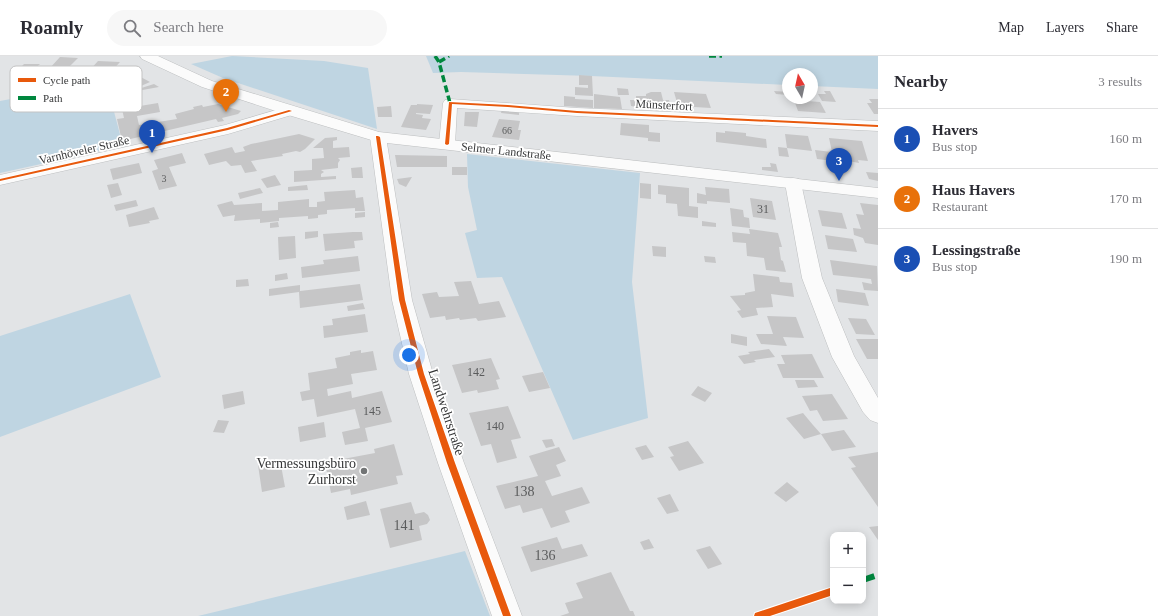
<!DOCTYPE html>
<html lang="en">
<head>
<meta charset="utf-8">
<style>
  :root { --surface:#fff; --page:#f7f7f7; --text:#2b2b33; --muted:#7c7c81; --line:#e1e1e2; --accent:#727475 }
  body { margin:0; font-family:"Times New Roman",serif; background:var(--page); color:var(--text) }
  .controls { position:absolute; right:12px; bottom:12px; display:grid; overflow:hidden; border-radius:8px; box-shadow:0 2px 10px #0003 }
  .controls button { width:36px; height:36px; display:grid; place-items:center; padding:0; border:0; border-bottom:1px solid var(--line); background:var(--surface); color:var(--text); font:20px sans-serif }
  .compass { position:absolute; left:782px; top:12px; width:36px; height:36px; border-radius:50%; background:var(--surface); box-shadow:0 2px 10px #0003; rotate:351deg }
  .you { position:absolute; left:409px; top:299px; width:14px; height:14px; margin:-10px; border:3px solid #fff; border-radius:50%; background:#1a73e8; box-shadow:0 0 0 6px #1a73e833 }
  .badge { display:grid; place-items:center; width:26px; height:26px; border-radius:50%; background:var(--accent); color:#fff; font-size:13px; font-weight:700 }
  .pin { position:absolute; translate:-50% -33px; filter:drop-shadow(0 1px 2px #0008) }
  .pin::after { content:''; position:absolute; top:21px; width:14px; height:12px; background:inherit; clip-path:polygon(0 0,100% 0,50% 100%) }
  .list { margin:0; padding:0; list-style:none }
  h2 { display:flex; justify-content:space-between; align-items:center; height:52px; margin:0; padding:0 16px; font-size:17px }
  h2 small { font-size:13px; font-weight:400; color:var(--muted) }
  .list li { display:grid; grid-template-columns:26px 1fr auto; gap:12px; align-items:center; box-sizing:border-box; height:60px; padding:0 16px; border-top:1px solid var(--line) }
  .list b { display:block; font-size:15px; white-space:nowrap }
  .list p { margin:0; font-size:13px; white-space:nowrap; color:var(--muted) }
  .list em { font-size:13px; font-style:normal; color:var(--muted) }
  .icon { flex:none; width:22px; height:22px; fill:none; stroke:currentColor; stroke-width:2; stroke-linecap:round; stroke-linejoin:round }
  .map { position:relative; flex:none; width:878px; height:560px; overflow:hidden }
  header { display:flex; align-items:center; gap:24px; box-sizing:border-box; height:56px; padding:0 20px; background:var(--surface); border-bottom:1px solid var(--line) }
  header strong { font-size:19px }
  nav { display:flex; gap:22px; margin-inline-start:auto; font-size:14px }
  .search { width:280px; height:36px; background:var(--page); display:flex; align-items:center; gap:10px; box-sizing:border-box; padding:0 14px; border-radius:22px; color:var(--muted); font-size:15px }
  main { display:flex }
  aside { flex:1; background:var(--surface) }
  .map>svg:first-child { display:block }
  .green { fill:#bfd5e2 }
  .building { fill:#c6c6c7 }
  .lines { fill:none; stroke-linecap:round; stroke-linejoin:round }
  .minor-casing { stroke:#bdbfc0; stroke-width:1 }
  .tertiary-casing { stroke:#bdbfc0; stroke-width:1 }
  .secondary-casing { stroke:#bdbfc0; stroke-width:1 }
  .minor { fill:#fbfbfb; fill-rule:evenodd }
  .tertiary { fill:#fbfbfb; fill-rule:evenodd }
  .secondary { fill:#fbfbfb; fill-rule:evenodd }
  .quiet-far1 { stroke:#00873e; stroke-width:3.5; stroke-dasharray:7 3.5; stroke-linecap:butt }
  .quiet { stroke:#00873e; stroke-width:6; stroke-dasharray:12 6; stroke-linecap:butt }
  .cycleway-casing { stroke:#fff; stroke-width:2 }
  .cycleway { fill:#e8590c; fill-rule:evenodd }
  .poi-dot { fill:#727475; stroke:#fff; stroke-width:1.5 }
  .labels { text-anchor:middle; stroke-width:3.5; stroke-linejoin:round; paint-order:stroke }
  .far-number-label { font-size:10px; fill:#5a5b5c }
  .far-street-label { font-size:12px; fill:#363738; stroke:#fff }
  .number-label { font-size:12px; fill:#5a5b5c }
  .street-label { font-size:14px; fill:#363738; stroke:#fff }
  .poi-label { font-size:14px; fill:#363738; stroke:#fff; text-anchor:end }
  .near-number-label { font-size:14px; fill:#5a5b5c }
  .key { fill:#fff; stroke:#c3c3c3; stroke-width:1 }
  .key-label { font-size:11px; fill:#363738 }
</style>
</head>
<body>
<header>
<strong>Roamly</strong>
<div class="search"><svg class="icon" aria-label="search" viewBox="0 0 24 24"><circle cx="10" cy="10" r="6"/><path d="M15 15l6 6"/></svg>Search here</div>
<nav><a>Map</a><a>Layers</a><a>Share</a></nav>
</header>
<main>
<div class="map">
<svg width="878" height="560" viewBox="0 0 878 560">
  <rect width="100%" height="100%" fill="#e2e4e6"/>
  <path class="green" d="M 232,0 L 324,5 L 368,12 L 377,73 L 223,22 L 191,8 Z
    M 426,0 L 878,0 L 878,33 L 812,30 L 812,18 L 788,18 L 788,29 L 591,20 L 461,16 L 433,17 Z
    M 106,25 L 123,90 L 0,117 L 0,45 Z
    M 467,98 L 640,117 L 632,226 L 648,362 L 573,384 L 502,221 L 477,222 L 465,177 L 477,174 L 468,131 Z
    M 130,238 L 161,321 L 0,381 L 0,280 Z
    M 465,495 L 490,560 L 198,560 Z"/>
  <path class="building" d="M 60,1 L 78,2 L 62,18 L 54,18 L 48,25 L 41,24 L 37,28 L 24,27 L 34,17 L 41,18 L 45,13 L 49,13 Z
    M 98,5 L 120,6 L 111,16 L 89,15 Z
    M 24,8 L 40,8 L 28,19 L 19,19 L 23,15 L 17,15 Z
    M 137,19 L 150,26 L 134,33 L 120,26 Z
    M 579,19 L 592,20 L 593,40 L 575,39 L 575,31 L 588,32 L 588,29 L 579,29 Z
    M 154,28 L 159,31 L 137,35 L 135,34 Z
    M 617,32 L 628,33 L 629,39 L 618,39 Z
    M 774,35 L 788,36 L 788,39 L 776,38 Z
    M 824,35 L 830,35 L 836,46 L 822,45 L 818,38 L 826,38 Z
    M 651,36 L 661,36 L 663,44 L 669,44 L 671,50 L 657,50 L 659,55 L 631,50 L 630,44 L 636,44 L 636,40 L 646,40 L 646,38 Z
    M 674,36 L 706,38 L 711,52 L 678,50 Z
    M 594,38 L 620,41 L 622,53 L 594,52 Z
    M 564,40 L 575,41 L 575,43 L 593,44 L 593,52 L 564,50 Z
    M 869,43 L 878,43 L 878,58 L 874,58 L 867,47 L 872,47 Z
    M 794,44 L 820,46 L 826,57 L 798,55 Z
    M 135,47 L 140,50 L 158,47 L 160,56 L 137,60 L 139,69 L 177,63 L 175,58 L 194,53 L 193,51 L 202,49 L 203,51 L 218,48 L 241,55 L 238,58 L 222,62 L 224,65 L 218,66 L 216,63 L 122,85 L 117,63 L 124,62 L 122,53 L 129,52 L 130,49 Z
    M 417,48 L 433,49 L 430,58 L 416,57 L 416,58 L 423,59 L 422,62 L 431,63 L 426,74 L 401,71 L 411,49 L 417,49 Z
    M 391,50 L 392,61 L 378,61 L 377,51 Z
    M 502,53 L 519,55 L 519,59 L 501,57 Z
    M 465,56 L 479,56 L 477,71 L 464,70 Z
    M 499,63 L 520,65 L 518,74 L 521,74 L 519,84 L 492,81 Z
    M 621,67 L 649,69 L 649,76 L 660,77 L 660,86 L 648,85 L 648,82 L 620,79 Z
    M 725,75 L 746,77 L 746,80 L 766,83 L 767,92 L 716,86 L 716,76 L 725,77 Z
    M 299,78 L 315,83 L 305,93 L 300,96 L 296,95 L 282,98 L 283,100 L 251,105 L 257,115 L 245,117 L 241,109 L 231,110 L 226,105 L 209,109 L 204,98 L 232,91 L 235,97 L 245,95 L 243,91 L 251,88 Z
    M 785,78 L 808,80 L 812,95 L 787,92 Z
    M 337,81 L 337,84 L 333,85 L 333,92 L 349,91 L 350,101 L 338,102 L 340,104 L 338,107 L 338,112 L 321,114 L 324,116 L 321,118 L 321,121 L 336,120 L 336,123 L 294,126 L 294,115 L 312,114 L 312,103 L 324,102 L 323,92 L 313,92 L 325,82 Z
    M 829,82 L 862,85 L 868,105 L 858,104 L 859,107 L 833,102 L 834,105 L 817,103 L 815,94 L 832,96 Z
    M 778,91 L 787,92 L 789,101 L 779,100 Z
    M 182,97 L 186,107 L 169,111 L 177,130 L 159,134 L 152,115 L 158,113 L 154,104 Z
    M 395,99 L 447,100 L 447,111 L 397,111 Z
    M 139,107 L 142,117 L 113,124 L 110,113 Z
    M 770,107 L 776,108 L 778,116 L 762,114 L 762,111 L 771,111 Z
    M 362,111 L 363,122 L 352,122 L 351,112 Z
    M 452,111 L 467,111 L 467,119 L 452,119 Z
    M 866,116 L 878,117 L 878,125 L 869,123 Z
    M 275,119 L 281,129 L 267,132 L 261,123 Z
    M 412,121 L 406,131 L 399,128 L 397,123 Z
    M 118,127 L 122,139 L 111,142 L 107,129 Z
    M 640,127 L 651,128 L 651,143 L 640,142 Z
    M 307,129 L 308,134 L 288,135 L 288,131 Z
    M 658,129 L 689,132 L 689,150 L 698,151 L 698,162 L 678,160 L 677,148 L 666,147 L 666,139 L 658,138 Z
    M 705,131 L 729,133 L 730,147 L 707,145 L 707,148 L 697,147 L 697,137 L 706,139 Z
    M 260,132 L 263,137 L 240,143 L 238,137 Z
    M 355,134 L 356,142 L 363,141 L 365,155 L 355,155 L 355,152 L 327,154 L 327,158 L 318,159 L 318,162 L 308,163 L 308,160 L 279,162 L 279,165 L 260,167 L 260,163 L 234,165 L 235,159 L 223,161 L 217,149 L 232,145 L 234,149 L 262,147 L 262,155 L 278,154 L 278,146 L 309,143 L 309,151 L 317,151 L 317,146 L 325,145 L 324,136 Z
    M 750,142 L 772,145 L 776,164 L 753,161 Z
    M 136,144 L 138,150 L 116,155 L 114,149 Z
    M 860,147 L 878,149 L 878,189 L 865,187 L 863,182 L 854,179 L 853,172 L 861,173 L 856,158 L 864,159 Z
    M 154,151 L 159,163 L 149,165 L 150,167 L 129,171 L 126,159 Z
    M 730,152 L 743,154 L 744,161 L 749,162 L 750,172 L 732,170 Z
    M 818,154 L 842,157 L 847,173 L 822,170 Z
    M 365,156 L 365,161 L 355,162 L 355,157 Z
    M 702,165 L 716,167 L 716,171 L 702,170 Z
    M 278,166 L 279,171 L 270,172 L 270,167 Z
    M 749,173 L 778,177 L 782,191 L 779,191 L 781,204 L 783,205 L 786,216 L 766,214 L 764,202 L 747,200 L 746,187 L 733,186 L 732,176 L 750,178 Z
    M 318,175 L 318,181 L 305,183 L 305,176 Z
    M 353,176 L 362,176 L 363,184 L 354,185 L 355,192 L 325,195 L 323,178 Z
    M 825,179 L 853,183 L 857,196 L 828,193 Z
    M 295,180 L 296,202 L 279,204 L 278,181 Z
    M 652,190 L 666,191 L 666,201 L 653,200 Z
    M 358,200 L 360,215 L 302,222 L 301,211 L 324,208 L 323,204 Z
    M 704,200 L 715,201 L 716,207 L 705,206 Z
    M 830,204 L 877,210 L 878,235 L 864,234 L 862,226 L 872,228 L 871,223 L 833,219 Z
    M 287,217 L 288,223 L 275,225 L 275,219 Z
    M 753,218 L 779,221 L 780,226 L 792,227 L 794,241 L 771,238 L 773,251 L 756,252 L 758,259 L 742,262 L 737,255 L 741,254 L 730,240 L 745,239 L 745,237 L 755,235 Z
    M 248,223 L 249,230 L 236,231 L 236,224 Z
    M 471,225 L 479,248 L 499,245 L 506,261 L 478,265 L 476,262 L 460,264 L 459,262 L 446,264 L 445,260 L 430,262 L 422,238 L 437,236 L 439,241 L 459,240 L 454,226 Z
    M 360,228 L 363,244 L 300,252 L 299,236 L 269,240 L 269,233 L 300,229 L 300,235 Z
    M 836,233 L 865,237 L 869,250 L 838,246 Z
    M 363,247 L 365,253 L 348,255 L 347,250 Z
    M 365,258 L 368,276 L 324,282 L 323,270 L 333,269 L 332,263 Z
    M 767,260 L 796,261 L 804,282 L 783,281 L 787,290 L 761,288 L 756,278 L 773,278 Z
    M 848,262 L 866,263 L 875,279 L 856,278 Z
    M 731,278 L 747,281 L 747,290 L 731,287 Z
    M 856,283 L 878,283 L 878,303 L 867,303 Z
    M 769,293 L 775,301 L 754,304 L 756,306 L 744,308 L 738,300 L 750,298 L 748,296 Z
    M 361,294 L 361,297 L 373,295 L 377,314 L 351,318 L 353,328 L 327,333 L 328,340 L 351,335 L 352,342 L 382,335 L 392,366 L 365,372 L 368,385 L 345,389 L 342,376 L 360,372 L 355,353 L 317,361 L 314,343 L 302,345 L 300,336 L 310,334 L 308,317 L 337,312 L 335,302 L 350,299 L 350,296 Z
    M 812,298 L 824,322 L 783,322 L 777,308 L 785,308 L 781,299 Z
    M 491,302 L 500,323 L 496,324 L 499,333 L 478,337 L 477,334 L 462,337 L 452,309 Z
    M 543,316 L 550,332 L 529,336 L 522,320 Z
    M 795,324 L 814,324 L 818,331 L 798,332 Z
    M 698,330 L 712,337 L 705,346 L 691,339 Z
    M 243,335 L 245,348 L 224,353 L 222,339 Z
    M 832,338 L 848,363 L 823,365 L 817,354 L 810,355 L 802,340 Z
    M 508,350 L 521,382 L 511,384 L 517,402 L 497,407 L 491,388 L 481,390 L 469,357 Z
    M 803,357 L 813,369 L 821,378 L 804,383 L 786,362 Z
    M 218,364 L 229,365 L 224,377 L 213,376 Z
    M 324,366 L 326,381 L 300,386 L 298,371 Z
    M 844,374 L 856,391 L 832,395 L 821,378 Z
    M 552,383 L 555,390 L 546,392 L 542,384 Z
    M 688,385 L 704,407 L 679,415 L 670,401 L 674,400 L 668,391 Z
    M 394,388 L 403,419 L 396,420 L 398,428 L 351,439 L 350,433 L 331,437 L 326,411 L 344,407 L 343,403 L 375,397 L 374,393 Z
    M 646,389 L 654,401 L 642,404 L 635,392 Z
    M 559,391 L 566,405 L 556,409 L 561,420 L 545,425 L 552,440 L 582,431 L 590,447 L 565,455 L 570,466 L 551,472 L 542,452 L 523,457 L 520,449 L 505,453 L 496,430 L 538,420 L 529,400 Z
    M 878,396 L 878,451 L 851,412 L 856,411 L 848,401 Z
    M 280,404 L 285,431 L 262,436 L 258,409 Z
    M 787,426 L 799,436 L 786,446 L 774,437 Z
    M 670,438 L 679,455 L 667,458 L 657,442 Z
    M 366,445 L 370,459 L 347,464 L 344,451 Z
    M 411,446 L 415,458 L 424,456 L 428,459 L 430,464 L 427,468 L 419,470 L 422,484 L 390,492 L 380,453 Z
    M 878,470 L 878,484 L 869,471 Z
    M 557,481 L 562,493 L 582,488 L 588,500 L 531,516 L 521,491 Z
    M 649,483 L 654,492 L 644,494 L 640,486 Z
    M 710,490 L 722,508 L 708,513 L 696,494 Z
    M 611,516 L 630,555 L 633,555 L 635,560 L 560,560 L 569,557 L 565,547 L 583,542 L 576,527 Z"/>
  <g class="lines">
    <g class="minor-casing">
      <path id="minor" d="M 450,43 L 577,52 L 878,65 L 878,75 L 577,60 L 457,52 L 455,88 L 453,91 L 447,93 L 441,91 L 439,88 L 443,47 L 445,44 Z
        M 793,122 L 799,123 L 801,127 L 822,222 L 854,300 L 878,342 L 878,367 L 870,364 L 863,356 L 832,301 L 802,222 L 785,127 L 787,123 Z"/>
    </g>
    <g class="tertiary-casing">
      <path id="tertiary" d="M 290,50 L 295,52 L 298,55 L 295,58 L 228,78 L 0,129 L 0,119 L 225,69 Z
        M 378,76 L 384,78 L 386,81 L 412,244 L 433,318 L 464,407 L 522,560 L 492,560 L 438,407 L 409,318 L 392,244 L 370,81 L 372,78 Z"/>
    </g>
    <g class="secondary-casing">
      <path id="secondary" d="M 140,0 L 158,0 L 212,25 L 379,76 L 878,132 L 878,142 L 378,86 L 285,58 L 202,31 L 142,3 Z"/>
    </g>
    <use href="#minor" class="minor"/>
    <use href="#tertiary" class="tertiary"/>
    <use href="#secondary" class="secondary"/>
    <path class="quiet-far1" d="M 435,0 L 439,6 L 450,47
      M 709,0 L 722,0
      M 439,6 L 449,0"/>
    <path class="quiet" d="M 863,524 L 878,519"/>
    <g class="cycleway-casing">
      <path id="cycleway" d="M 449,46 L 508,49 L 577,55 L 878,69 L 878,71 L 577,57 L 508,51 L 452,48 L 449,88 L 447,89 L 445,88 Z
        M 289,54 L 292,55 L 228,74 L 0,125 L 0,123 L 227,72 Z
        M 376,80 L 378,80 L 380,81 L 405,244 L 424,318 L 455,407 L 511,560 L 503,560 L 447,407 L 418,318 L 399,244 L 376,81 Z
        M 833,531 L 833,539 L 770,560 L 754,560 L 755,557 Z"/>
    </g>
    <use href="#cycleway" class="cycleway"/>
  </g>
  <circle class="poi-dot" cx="364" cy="415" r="4"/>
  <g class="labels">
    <g class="far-number-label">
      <text x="507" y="78">66</text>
      <text x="164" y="126">3</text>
    </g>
    <g class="far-street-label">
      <text transform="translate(664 49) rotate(3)" y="4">Münsterfort</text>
      <text transform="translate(84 94) rotate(-13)" y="4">Varnhöveler Straße</text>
      <text transform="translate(506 95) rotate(6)" y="4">Selmer Landstraße</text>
    </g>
    <g class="number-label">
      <text x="763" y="157">31</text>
      <text x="476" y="320">142</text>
      <text x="372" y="359">145</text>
      <text x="495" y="374">140</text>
    </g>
    <g class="street-label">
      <text transform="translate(447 356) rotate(72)" y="5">Landwehrstraße</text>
    </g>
    <g class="poi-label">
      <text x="356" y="412">Vermessungsbüro<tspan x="356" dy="16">Zurhorst</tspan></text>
    </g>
    <g class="near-number-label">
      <text x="524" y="440">138</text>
      <text x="404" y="474">141</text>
      <text x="545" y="504">136</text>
    </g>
  </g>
  <rect x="10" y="10" width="132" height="46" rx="6" class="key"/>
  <rect x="18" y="22" width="18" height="4" fill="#e8590c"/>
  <rect x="18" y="40" width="18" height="4" fill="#00873e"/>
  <g class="key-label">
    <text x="43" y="28">Cycle path</text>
    <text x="43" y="46">Path</text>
  </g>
</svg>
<div class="controls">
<button>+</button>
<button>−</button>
</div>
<svg class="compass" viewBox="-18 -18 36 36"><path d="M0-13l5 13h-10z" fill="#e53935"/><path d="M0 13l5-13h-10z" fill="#7c7c81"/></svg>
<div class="you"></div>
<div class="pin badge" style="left:152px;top:97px;background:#1a4fb4">1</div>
<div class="pin badge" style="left:226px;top:56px;background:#e8710a">2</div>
<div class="pin badge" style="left:839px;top:125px;background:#1a4fb4">3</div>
</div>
<aside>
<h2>Nearby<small>3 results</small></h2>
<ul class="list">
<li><span class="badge" style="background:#1a4fb4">1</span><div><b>Havers</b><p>Bus stop</p></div><em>160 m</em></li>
<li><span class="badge" style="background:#e8710a">2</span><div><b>Haus Havers</b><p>Restaurant</p></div><em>170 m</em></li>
<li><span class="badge" style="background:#1a4fb4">3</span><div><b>Lessingstraße</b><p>Bus stop</p></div><em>190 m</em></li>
</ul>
</aside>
</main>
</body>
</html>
